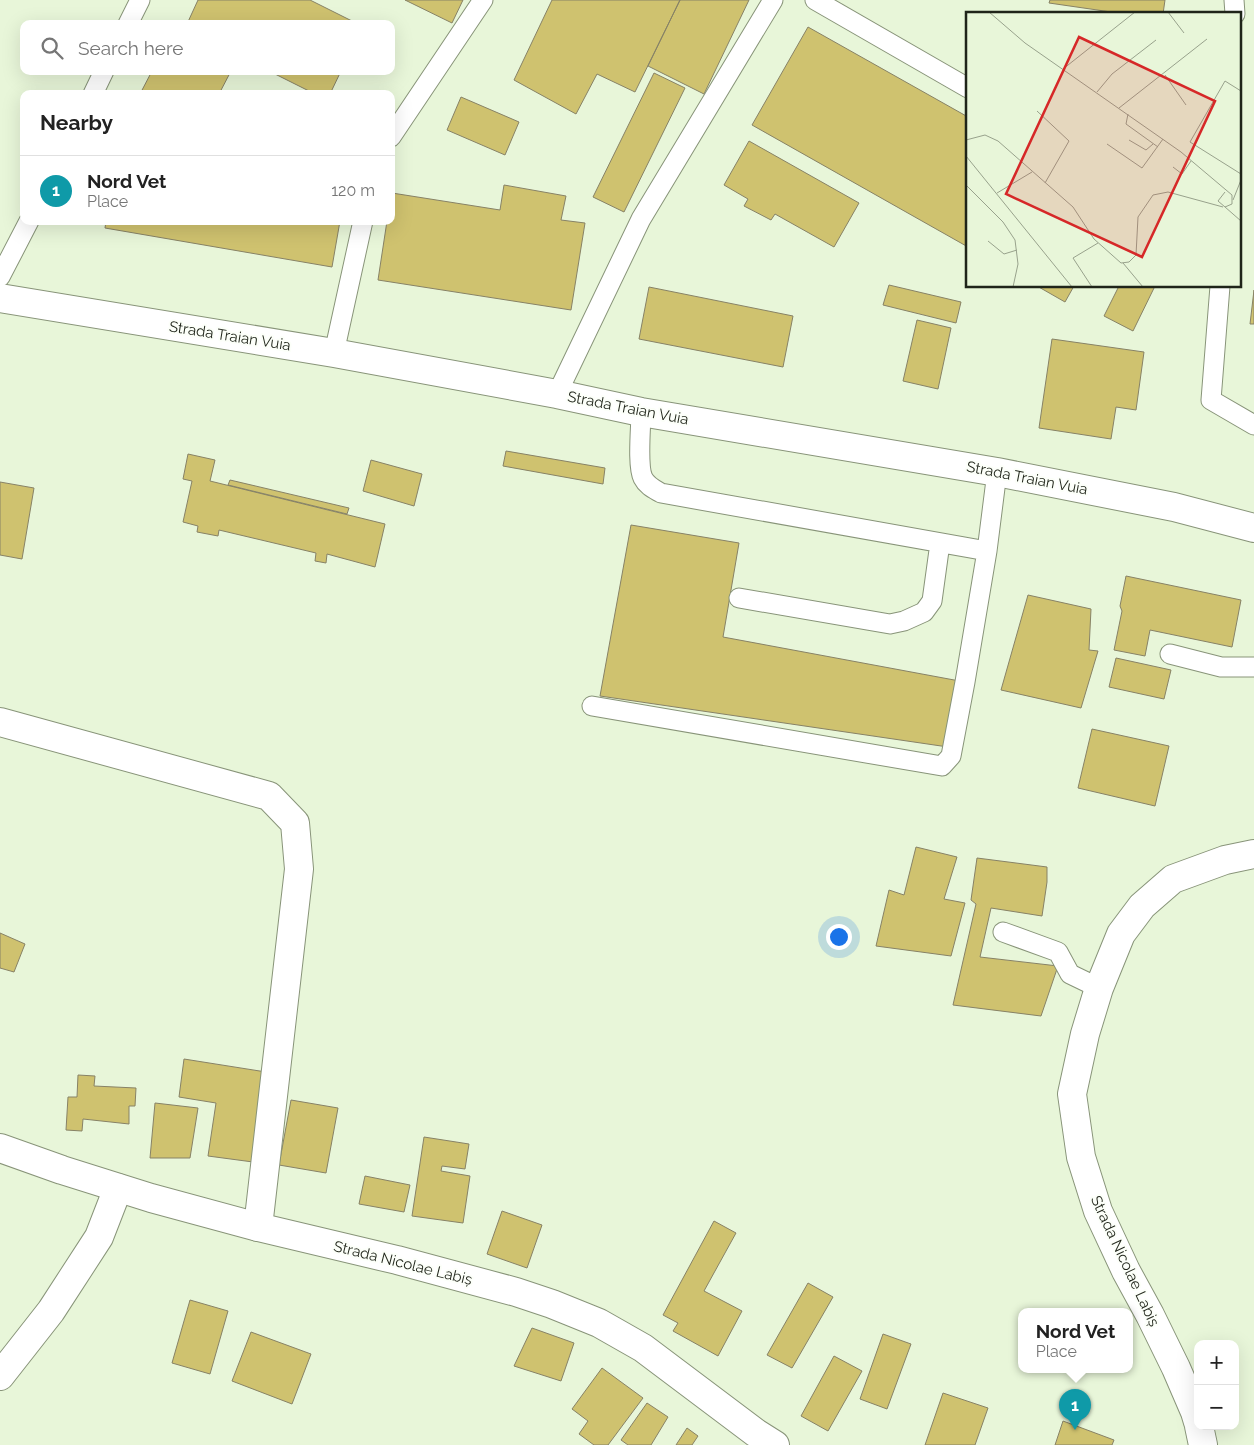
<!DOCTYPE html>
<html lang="en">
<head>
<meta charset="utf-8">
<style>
  :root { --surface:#fff; --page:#f6f6f6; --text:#222; --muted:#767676; --line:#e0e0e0; --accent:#c74389 }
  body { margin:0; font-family:Raleway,sans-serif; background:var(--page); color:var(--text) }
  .controls { position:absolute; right:15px; bottom:15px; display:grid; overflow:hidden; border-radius:10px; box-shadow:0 5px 20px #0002 }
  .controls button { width:45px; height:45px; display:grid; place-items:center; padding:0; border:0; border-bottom:1px solid var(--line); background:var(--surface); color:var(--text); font:25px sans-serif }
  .you { position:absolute; left:838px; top:936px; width:18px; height:18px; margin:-12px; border:4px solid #fff; border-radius:50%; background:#1a73e8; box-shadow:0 0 0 8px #1a73e833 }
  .badge { display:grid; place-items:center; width:32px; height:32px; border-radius:50%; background:var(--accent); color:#fff; font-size:16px; font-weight:700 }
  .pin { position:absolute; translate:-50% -41px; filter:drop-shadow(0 1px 2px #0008) }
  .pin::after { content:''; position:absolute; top:26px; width:18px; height:15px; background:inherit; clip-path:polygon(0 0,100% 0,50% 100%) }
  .popup { position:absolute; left:1018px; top:1308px; width:115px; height:65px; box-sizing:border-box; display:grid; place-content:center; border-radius:10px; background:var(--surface); filter:drop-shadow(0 1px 4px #0005); font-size:16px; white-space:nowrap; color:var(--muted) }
  .popup b { font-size:19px; color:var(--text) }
  .popup::after { content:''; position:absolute; left:50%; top:100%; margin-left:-10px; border:10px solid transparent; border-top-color:var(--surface) }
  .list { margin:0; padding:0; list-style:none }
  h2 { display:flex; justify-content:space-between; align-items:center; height:65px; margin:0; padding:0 20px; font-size:21px }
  h2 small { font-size:16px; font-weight:400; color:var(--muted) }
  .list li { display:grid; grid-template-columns:32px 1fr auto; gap:15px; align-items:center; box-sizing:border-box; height:70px; padding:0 20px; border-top:1px solid var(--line) }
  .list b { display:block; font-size:19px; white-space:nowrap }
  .list p { margin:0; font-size:16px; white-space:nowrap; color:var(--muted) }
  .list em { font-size:16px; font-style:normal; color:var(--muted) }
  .icon { flex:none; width:28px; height:28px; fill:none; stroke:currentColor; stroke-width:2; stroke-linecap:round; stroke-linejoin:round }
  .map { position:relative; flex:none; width:1254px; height:1445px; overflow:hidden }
  .search { position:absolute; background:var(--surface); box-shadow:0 5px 20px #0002; left:20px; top:20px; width:375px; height:55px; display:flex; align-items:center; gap:12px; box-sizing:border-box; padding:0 18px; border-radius:10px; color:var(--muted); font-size:19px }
  .panel { position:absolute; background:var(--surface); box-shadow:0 5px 20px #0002; left:20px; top:90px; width:375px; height:135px; border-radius:10px }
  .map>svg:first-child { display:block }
  .building { fill:#cfc26f; stroke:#878266 }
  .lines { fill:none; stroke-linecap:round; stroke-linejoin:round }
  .service-casing { stroke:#889479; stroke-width:21 }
  .minor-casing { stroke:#889479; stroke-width:30 }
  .tertiary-casing { stroke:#889479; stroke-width:30 }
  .secondary-casing { stroke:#889479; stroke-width:30 }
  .service { stroke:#fff; stroke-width:19 }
  .minor { stroke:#fff; stroke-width:28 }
  .tertiary { stroke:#fff; stroke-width:28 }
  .secondary { stroke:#fff; stroke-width:28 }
  .labels { text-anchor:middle; stroke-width:4; stroke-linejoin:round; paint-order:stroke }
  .street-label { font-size:15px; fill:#1f2419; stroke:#fcfff9 }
  .inset-road { fill:none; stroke:#98a28c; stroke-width:1 }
  .view { fill:#d62828; fill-opacity:0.15; stroke:#d62828; stroke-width:2.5 }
  .inset-edge { fill:none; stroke:#1f2419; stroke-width:2.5 }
</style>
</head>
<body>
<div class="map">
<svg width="1254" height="1445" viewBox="0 0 1254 1445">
  <rect width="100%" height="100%" fill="#e8f6d9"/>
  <path class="building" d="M 198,0 L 310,0 L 358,24 L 187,24 Z
    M 405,0 L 463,0 L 452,23 Z
    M 552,0 L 680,0 L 635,92 L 597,74 L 576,114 L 514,80 Z
    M 680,0 L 749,0 L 704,94 L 648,66 Z
    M 1050,0 L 1165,0 L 1163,14 L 1125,14 L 1049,3 Z
    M 808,27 L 968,117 L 968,247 L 752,125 Z
    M 152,71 L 231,71 L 219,94 L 140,94 Z
    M 269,71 L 341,71 L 330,94 L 315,94 Z
    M 654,73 L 685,88 L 624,212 L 593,197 Z
    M 461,97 L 519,122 L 505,155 L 447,130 Z
    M 749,141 L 859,203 L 834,247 L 775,214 L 771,220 L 744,206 L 748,199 L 724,185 Z
    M 504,185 L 566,196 L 561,220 L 585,223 L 571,310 L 378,280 L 387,221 L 391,221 L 392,193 L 500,210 Z
    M 106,221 L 340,221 L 332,267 L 105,228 Z
    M 889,285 L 961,302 L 956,323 L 883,305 Z
    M 1037,286 L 1074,286 L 1065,302 Z
    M 1119,286 L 1155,286 L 1133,331 L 1104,316 Z
    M 649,287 L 793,316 L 783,367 L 639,339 Z
    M 1254,290 L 1254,324 L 1250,324 Z
    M 917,320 L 951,328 L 938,389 L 903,381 Z
    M 1052,339 L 1144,352 L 1136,410 L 1116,407 L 1111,439 L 1039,428 Z
    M 506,451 L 605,468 L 603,484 L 503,466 Z
    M 188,454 L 215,460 L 210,481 L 385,524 L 375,567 L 327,554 L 326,563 L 315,561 L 316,553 L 219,530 L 218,536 L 197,532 L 198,526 L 183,522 L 192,481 L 183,479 Z
    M 371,460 L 422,474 L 414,506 L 363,491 Z
    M 230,480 L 349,508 L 347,514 L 228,485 Z
    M 0,482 L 34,488 L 22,559 L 0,555 Z
    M 631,525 L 739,543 L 723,637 L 965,682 L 948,747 L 600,696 Z
    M 1126,576 L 1241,600 L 1232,647 L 1150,630 L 1145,656 L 1114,650 L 1122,611 L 1120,606 Z
    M 1028,595 L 1091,609 L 1089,650 L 1098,651 L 1081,708 L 1001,690 Z
    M 1116,658 L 1171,670 L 1164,699 L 1109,687 Z
    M 1092,729 L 1169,746 L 1155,806 L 1078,788 Z
    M 916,847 L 957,857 L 944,899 L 965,903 L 951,956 L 876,946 L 889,890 L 904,895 Z
    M 977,858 L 1047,867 L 1047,882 L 1042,916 L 991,908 L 980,957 L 1058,966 L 1041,1016 L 953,1005 L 976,904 L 971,900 Z
    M 0,933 L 25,944 L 14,972 L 0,968 Z
    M 184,1059 L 266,1072 L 253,1162 L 208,1156 L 216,1103 L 179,1097 Z
    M 78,1075 L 95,1076 L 94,1086 L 136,1088 L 135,1106 L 129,1106 L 129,1124 L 83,1119 L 82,1131 L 66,1130 L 68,1097 L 77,1097 Z
    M 291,1100 L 338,1108 L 326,1173 L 279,1165 Z
    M 155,1103 L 198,1108 L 190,1158 L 150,1158 Z
    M 424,1137 L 469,1144 L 465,1169 L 442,1166 L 441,1171 L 470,1176 L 463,1223 L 412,1216 Z
    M 365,1176 L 410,1185 L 404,1212 L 359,1204 Z
    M 502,1211 L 542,1225 L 527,1268 L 487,1254 Z
    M 714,1221 L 736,1233 L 704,1291 L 742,1311 L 718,1356 L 673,1331 L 678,1323 L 663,1315 Z
    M 808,1283 L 833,1297 L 792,1368 L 767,1355 Z
    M 190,1300 L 228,1311 L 210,1374 L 172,1363 Z
    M 532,1328 L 574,1343 L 561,1381 L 514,1366 Z
    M 251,1332 L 311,1354 L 292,1404 L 232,1381 Z
    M 883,1334 L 911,1344 L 887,1409 L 860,1399 Z
    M 834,1356 L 862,1371 L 828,1431 L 801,1416 Z
    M 602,1368 L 643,1398 L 608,1445 L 594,1445 L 579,1434 L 588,1421 L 572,1409 Z
    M 943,1393 L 988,1408 L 975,1445 L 925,1445 Z
    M 647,1403 L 668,1417 L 651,1445 L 628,1445 L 621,1440 Z
    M 1063,1421 L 1114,1440 L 1112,1445 L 1055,1445 Z
    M 687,1428 L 698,1436 L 692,1445 L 676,1445 Z"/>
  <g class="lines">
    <g class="service-casing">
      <path id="service" d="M 815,0 L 968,88
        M 1234,0 L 1235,14
        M 128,24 L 140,0
        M 93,94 L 104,71
        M 391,137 L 483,0
        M 0,277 L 29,221
        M 1220,286 L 1211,400 L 1254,425
        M 334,353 L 363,221
        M 557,394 L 641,219 L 773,0
        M 641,412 C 641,427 637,466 643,478 C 647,486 654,489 661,493 L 987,551
        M 739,598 L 890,624 L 904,621 L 924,612 L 932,601 L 940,543
        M 1170,654 L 1221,667 L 1254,667
        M 592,706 L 942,766 L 951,756 L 965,682 L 987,551 L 997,472
        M 1003,932 L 1058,952 L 1070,974 L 1099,988"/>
    </g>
    <g class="minor-casing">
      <path id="minor" d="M 0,722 L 269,796 L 295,823 L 299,869 L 258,1227
        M 0,1376 L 51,1311 L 99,1237 L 118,1188"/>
    </g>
    <g class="tertiary-casing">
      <path id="tertiary" d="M 0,1148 L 62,1170 L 151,1198 L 258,1227 L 397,1260 L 516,1292 L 552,1304 L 599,1323 L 643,1348 L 756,1433 L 775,1445
        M 1198,1422 L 1195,1412 L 1176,1368 L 1150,1315 L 1126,1271 L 1098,1211 L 1081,1157 L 1072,1094 L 1085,1034 L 1099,988 L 1121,934 L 1142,906 L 1173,879 L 1225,860 L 1254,854
        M 1199,1426 L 1203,1445"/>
    </g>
    <g class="secondary-casing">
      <path id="secondary" d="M 0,298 L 334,353 L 557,394 L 641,412 L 997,472 L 1174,507 L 1254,528"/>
    </g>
    <use href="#service" class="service"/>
    <use href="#minor" class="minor"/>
    <use href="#tertiary" class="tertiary"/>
    <use href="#secondary" class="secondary"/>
  </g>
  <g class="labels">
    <g class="street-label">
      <text transform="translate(230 336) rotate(9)" y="5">Strada Traian Vuia</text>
      <text transform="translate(628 408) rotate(11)" y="5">Strada Traian Vuia</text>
      <text transform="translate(1027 478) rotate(11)" y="5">Strada Traian Vuia</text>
      <text transform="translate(1125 1261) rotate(65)" y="5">Strada Nicolae Labiș</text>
      <text transform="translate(403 1263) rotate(14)" y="5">Strada Nicolae Labiș</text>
    </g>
  </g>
  <g transform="translate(966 12)">
    <rect width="275" height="275" fill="#e8f6d9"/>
    <path class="inset-road" d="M 23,0 L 59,31 L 215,140 L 266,183 L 266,192 L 259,195 L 252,189 L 259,180M 202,0 L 218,21M 97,57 L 169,0M 199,63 L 220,93M 275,79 L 259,69 L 224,130 L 275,162M 131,80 L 146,62 L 190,28M 153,96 L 241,27M 71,99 L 103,129 L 79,171M 162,102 L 160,112 L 192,135M 0,128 L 19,123 L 32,129 L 107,195 L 128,227 L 155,251 L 163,250 L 170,243 L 172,205 L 187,183 L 202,180 L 257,195M 163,128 L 180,138 L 187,132M 141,132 L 176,156 L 197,127M 0,144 L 106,275M 207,155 L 216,162 L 225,149M 0,173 L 37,210 L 49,228 L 52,252 L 47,275M 31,181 L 66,160M 267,188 L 275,168M 259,195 L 275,209M 22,229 L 38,242 L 51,238M 157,251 L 177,275M 126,275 L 107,246 L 132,231"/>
    <path class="view" d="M 113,25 L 249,89 L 176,245 L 40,182 Z"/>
    <rect width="275" height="275" class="inset-edge"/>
  </g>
</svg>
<div class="controls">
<button>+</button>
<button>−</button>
</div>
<div class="you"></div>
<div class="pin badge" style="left:1075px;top:1430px;background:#0f9aa8">1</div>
<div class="popup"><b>Nord Vet</b>Place</div>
<div class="search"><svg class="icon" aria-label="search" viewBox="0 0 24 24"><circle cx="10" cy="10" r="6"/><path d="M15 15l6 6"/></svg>Search here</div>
<section class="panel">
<h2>Nearby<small></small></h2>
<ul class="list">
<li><span class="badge" style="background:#0f9aa8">1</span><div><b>Nord Vet</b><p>Place</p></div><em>120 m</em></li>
</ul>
</section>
</div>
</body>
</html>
